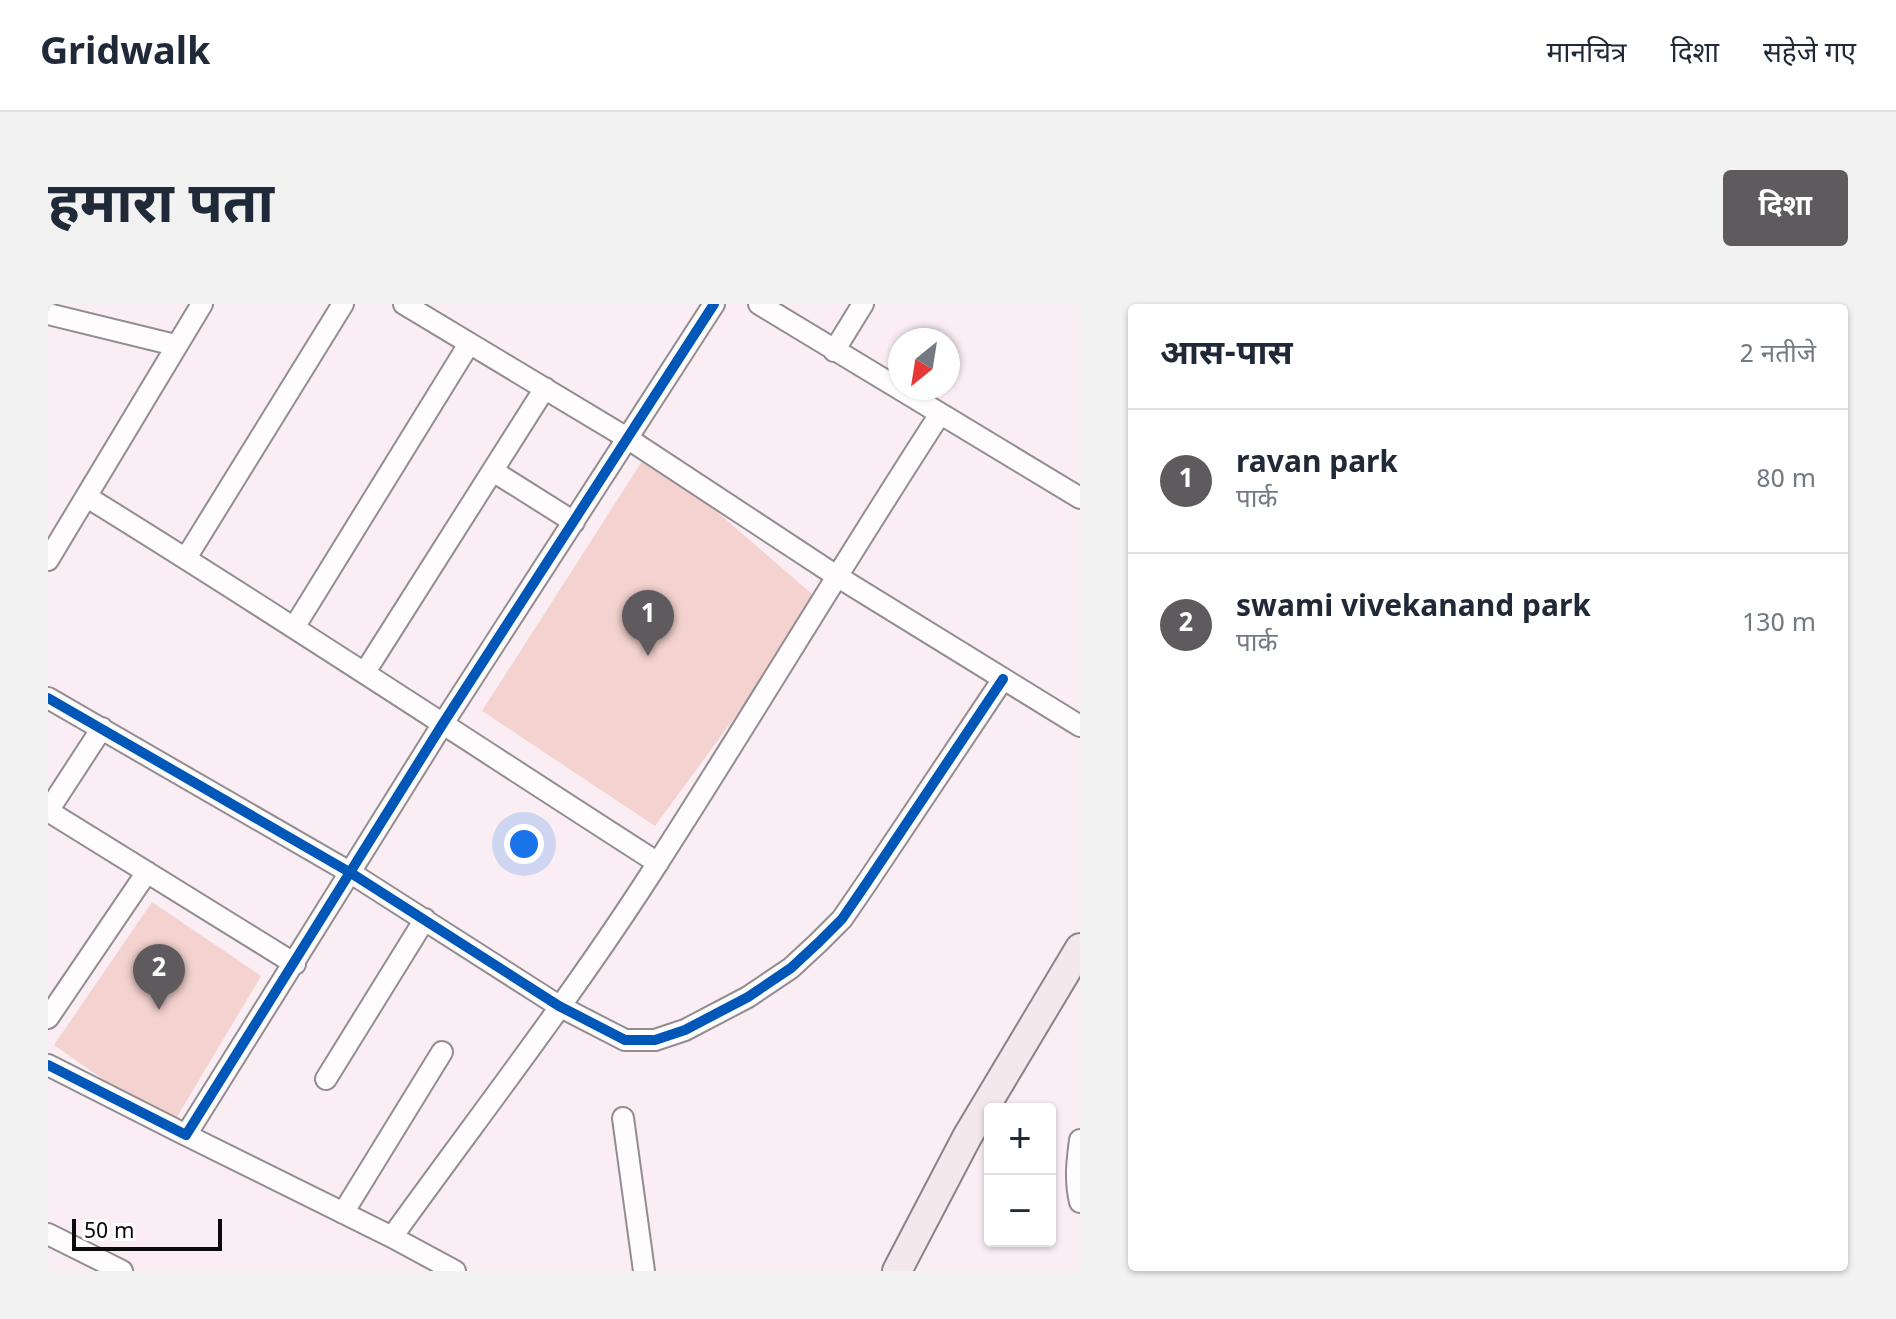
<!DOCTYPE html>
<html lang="hi">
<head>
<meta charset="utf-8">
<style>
  :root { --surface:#fff; --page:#f2f2f3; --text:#1f2937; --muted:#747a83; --line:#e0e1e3; --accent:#5f5a5d }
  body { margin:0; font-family:Georgia,"Noto Sans Devanagari",serif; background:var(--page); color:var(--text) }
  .controls { position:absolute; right:24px; bottom:24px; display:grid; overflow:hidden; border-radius:8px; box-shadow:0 2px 6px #0004 }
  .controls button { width:72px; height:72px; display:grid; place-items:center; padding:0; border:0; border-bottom:2px solid var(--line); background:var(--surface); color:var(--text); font:40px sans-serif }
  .compass { position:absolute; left:840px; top:24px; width:72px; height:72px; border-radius:50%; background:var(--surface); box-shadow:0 2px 6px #0004; rotate:210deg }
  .scale { position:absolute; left:24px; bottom:20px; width:150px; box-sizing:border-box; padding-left:8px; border:4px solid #0b0b0b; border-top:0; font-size:22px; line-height:28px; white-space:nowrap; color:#0b0b0b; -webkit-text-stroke:6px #fff; paint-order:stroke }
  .you { position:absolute; left:476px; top:540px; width:28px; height:28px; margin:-20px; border:6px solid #fff; border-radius:50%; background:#1a73e8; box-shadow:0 0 0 12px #1a73e833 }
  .badge { display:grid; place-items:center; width:52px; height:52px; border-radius:50%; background:var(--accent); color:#fff; font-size:26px; font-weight:700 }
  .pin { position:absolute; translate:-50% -66px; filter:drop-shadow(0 2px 4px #0008) }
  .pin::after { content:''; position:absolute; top:42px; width:28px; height:24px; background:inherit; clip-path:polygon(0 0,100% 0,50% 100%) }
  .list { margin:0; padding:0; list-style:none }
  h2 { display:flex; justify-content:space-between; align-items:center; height:104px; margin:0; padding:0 32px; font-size:34px }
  h2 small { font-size:26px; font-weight:400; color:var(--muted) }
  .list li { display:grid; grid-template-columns:52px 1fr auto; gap:24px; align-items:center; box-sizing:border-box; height:144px; padding:0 32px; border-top:2px solid var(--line) }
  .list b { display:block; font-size:30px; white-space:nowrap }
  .list p { margin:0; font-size:26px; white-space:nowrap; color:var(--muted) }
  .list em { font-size:26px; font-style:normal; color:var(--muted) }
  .map { position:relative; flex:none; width:1032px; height:967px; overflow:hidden; border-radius:8px }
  header { display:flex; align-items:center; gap:48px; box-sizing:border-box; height:112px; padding:0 40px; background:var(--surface); border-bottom:2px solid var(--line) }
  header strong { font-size:38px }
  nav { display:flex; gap:44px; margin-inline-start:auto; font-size:28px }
  .intro { display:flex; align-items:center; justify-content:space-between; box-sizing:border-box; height:192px; padding:0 48px }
  h1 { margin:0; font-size:56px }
  .button { padding:20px 36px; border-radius:8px; background:var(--accent); color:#fff; font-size:28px; font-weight:700 }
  main { display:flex; gap:48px; padding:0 48px }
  aside { flex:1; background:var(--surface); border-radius:8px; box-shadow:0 2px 6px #0004 }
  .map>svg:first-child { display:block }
  .green { fill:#f3d2cf }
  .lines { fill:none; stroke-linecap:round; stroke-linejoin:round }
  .street-casing { stroke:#938d90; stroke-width:24 }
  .secondary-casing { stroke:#898487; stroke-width:32 }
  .street { stroke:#fefcfd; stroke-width:20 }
  .secondary { stroke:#f4e8ed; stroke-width:28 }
  .cycleway-casing { stroke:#fff; stroke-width:15 }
  .cycleway { stroke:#0057b8; stroke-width:10 }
</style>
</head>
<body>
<header>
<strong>Gridwalk</strong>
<nav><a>मानचित्र</a><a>दिशा</a><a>सहेजे गए</a></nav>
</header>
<div class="intro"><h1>हमारा पता</h1><a class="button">दिशा</a></div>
<main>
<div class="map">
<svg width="1032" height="967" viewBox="0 0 1032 967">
  <rect width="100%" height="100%" fill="#faeef4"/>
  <path class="green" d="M 600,148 L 772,297 L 607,522 L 434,407 Z
    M 104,598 L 213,672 L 123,823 L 6,741 Z"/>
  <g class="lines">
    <g class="street-casing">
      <path id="street" d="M 356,0 L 579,134 L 787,271 L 1032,422
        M 711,0 L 1032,194
        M 0,10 L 127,41
        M 786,47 L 815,0
        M 445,167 L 526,218
        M 39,193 C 232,312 420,437 610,559
        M 138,254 L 295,0
        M 0,256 L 154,0
        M 247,322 L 421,40
        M 317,368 L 497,84
        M 0,394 L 303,569 L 511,702 L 577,736 L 607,736 L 637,726 L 700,693 L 743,664 L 771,638 L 794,615 L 818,580 L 955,375
        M 0,507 L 247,660
        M 0,507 L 54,424
        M 0,714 L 99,568
        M 0,761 L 138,831 L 394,421 L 666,0
        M 278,775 L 377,615
        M 575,814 L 596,967
        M 138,831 L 344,933 L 407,967
        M 1032,836 C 1029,858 1027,877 1032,898
        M 295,909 L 394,748
        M 0,930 L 74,967
        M 344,933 C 434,808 529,686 611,557 C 706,409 796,258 892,110"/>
    </g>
    <g class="secondary-casing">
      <path id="secondary" d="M 849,967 L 919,833 L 1032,644"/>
    </g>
    <use href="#street" class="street"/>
    <use href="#secondary" class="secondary"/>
    <g class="cycleway-casing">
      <path id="cycleway" d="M 0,394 L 303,569 L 511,702 L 577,736 L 607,736 L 637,726 L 700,693 L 743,664 L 771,638 L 794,615 L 818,580 L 955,375
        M 0,761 L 138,831 L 394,421 L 666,0"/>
    </g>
    <use href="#cycleway" class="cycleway"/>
  </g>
</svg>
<div class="controls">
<button>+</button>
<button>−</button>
</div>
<svg class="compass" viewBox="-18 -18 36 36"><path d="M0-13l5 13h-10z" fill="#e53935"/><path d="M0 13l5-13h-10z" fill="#747a83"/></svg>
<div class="scale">50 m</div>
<div class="you"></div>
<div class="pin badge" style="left:600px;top:352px">1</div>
<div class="pin badge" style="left:111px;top:706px">2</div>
</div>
<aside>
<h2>आस-पास<small>2 नतीजे</small></h2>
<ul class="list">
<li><span class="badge">1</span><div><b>ravan park</b><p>पार्क</p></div><em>80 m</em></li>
<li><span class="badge">2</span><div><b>swami vivekanand park</b><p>पार्क</p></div><em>130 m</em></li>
</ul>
</aside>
</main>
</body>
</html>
